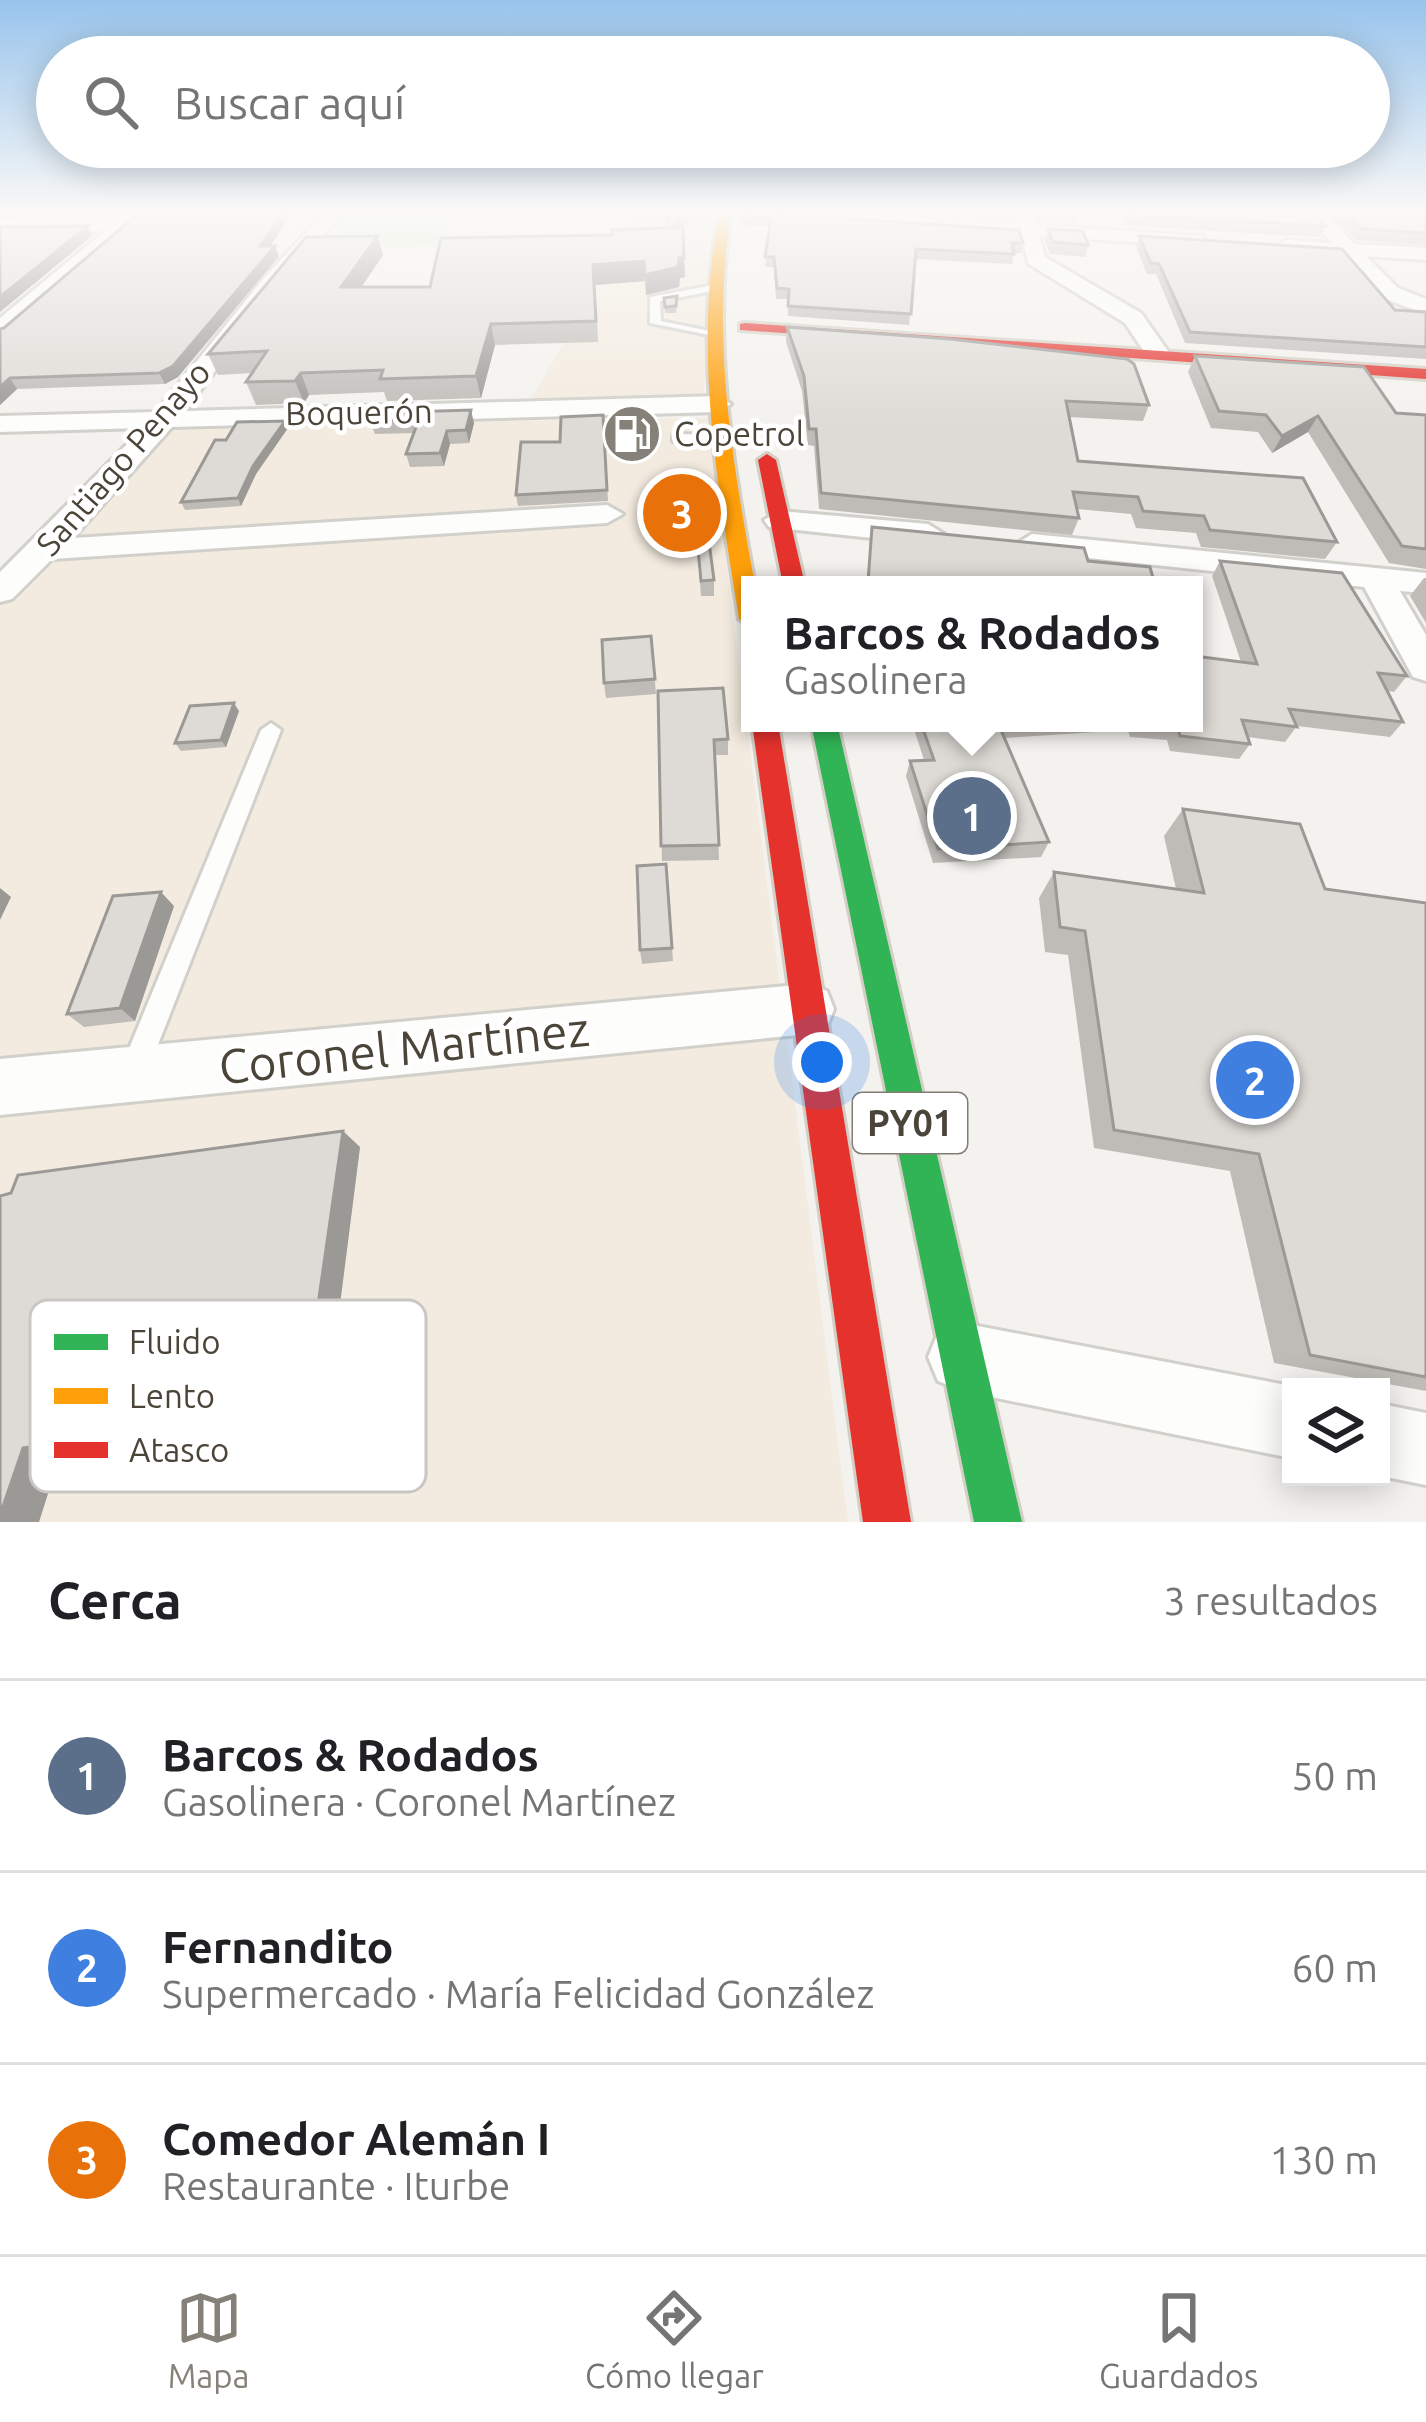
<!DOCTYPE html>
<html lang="es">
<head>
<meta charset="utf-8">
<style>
  :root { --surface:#fff; --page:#f6f6f6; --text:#202124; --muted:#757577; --line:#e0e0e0; --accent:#868178 }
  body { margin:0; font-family:Ubuntu,sans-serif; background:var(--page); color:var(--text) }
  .controls { position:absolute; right:36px; bottom:36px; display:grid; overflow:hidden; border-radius:0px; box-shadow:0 6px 30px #0003 }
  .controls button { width:108px; height:108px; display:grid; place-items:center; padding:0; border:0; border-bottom:3px solid var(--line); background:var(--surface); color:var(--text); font:60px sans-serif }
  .you { position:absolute; left:822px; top:1062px; width:42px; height:42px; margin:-30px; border:9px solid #fff; border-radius:50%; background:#1a73e8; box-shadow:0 0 0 18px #1a73e833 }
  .badge { display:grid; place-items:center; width:78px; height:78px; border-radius:50%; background:var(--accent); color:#fff; font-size:39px; font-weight:700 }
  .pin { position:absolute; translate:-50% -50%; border:6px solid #fff; box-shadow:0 3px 12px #0006 }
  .popup { position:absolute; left:741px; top:576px; width:462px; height:156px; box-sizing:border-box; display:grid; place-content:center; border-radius:0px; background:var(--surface); filter:drop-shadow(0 3px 9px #0005); font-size:39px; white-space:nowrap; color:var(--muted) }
  .popup b { font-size:45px; color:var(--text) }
  .popup::after { content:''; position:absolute; left:50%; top:100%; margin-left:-24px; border:24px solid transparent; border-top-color:var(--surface) }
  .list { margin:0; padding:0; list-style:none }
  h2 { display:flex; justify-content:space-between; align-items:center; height:156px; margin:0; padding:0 48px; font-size:51px }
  h2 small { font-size:39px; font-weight:400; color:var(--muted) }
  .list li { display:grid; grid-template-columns:78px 1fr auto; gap:36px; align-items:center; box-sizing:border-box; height:192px; padding:0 48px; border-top:3px solid var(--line) }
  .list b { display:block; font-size:45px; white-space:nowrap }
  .list p { margin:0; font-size:39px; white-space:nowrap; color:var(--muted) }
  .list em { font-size:39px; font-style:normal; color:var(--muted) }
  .icon { flex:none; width:66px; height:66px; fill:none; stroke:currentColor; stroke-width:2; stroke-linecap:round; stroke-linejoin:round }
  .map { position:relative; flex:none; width:1426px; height:1522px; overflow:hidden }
  .search { position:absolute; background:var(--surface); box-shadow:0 6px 30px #0003; left:36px; right:36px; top:36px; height:132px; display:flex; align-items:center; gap:30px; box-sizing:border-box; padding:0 42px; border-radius:66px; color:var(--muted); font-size:45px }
  .sheet { height:732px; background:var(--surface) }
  nav { display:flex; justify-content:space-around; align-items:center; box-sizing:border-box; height:168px; border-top:3px solid var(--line); background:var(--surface); font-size:33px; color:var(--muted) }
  nav a { display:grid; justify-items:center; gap:6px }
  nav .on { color:var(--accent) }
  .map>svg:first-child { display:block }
  .commercial { fill:#f3ebdf }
  .green { fill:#e1eecf }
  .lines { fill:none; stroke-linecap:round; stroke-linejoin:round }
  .lane-casing { stroke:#d2d0cb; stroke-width:6 }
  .street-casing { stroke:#d2d0cb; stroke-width:6 }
  .fast-casing { stroke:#d3cfc5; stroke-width:6 }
  .slow-casing { stroke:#d3cfc5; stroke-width:6 }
  .jam-casing { stroke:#d3cfc5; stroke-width:6 }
  .lane { fill:#fdfdfc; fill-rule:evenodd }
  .street { fill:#fdfdfc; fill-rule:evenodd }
  .fast { fill:#30b455; fill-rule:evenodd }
  .slow { fill:#ff9f0a; fill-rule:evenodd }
  .jam { fill:#e5322d; fill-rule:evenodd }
  .wall { fill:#bfbcb8 }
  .shaded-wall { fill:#9b9996 }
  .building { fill:#dedbd6; stroke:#9b9996; stroke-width:3 }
  .labels { text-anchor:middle; stroke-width:9; stroke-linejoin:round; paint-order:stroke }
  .far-street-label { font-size:33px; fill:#4b4439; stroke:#fff }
  .far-poi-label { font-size:33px; fill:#4b4439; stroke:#fff; text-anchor:start }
  .shield { fill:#fff; stroke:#817c74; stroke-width:3 }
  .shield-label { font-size:36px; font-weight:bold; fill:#4b4439 }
  .near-street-label { font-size:48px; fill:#4b4439; stroke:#fff }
  .key { fill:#fff; stroke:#c9c7c4; stroke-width:3 }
  .key-label { font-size:33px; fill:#4b4439 }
</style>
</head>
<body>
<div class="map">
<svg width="1426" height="1522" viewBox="0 0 1426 1522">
  <rect width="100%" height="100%" fill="#f4f2ee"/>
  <path class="commercial" d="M 642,212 L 716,212 L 708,230 L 704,398 L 524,410 Z
    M 708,418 L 848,1522 L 0,1522 L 0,598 L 142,427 Z"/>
  <path class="green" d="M 349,212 L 451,212 L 438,245 L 326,248 Z"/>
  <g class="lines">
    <g class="lane-casing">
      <path id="lane" d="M 714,285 L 718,290 L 660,301 L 661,321 L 719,333 L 719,337 L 650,323 L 650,297 Z
        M 678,434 L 723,435 L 730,439 L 723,443 L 673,441 L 673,435 Z
        M 271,723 L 281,730 L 145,1078 L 135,1082 L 125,1078 L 121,1068 L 261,730 Z"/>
    </g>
    <g class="street-casing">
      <path id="street" d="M 128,212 L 147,212 L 8,335 L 0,337 L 0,318 L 105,231 L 0,232 L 0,220 L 118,219 Z
        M 325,212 L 344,212 L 278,287 L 185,411 L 718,396 L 731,404 L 718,412 L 172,427 L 73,538 L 607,505 L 623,514 L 607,523 L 52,559 L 12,599 L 0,602 L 0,572 L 143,428 L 0,432 L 0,416 L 156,412 L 263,279 Z
        M 1014,212 L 1032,212 L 1036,225 L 1202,236 L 1205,240 L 1195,246 L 1039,236 L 1045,257 L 1141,313 L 1170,354 L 1167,359 L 1149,359 L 1125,323 L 1029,264 L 1020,235 L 963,232 L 954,226 L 963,220 L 1017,224 Z
        M 1304,212 L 1323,212 L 1354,244 L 1426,248 L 1426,260 L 1366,256 L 1398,288 L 1426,299 L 1426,314 L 1382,298 L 1343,255 L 1280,250 L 1277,246 L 1287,240 L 1332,243 Z
        M 780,511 L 928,524 L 944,534 L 928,544 L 769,527 L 764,520 Z
        M 1032,534 L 1426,573 L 1426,593 L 1400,591 L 1426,635 L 1426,681 L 1413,677 L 1364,587 L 1021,551 L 1016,544 Z
        M 808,984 L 827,991 L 834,1009 L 827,1027 L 808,1034 L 0,1115 L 0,1059 Z
        M 962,1323 L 1291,1386 L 1291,1458 L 962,1391 L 938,1381 L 928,1357 L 938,1333 Z
        M 1381,1404 L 1426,1413 L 1426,1485 L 1381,1476 Z"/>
    </g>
    <g class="fast-casing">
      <path id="fast" d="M 811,723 L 837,723 L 1022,1522 L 974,1522 Z"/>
    </g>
    <g class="slow-casing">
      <path id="slow" d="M 719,212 L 731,212 C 711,339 732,460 755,585 L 750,585 L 750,626 L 739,619 C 717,482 693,350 719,212 Z"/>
    </g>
    <g class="jam-casing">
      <path id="jam" d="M 745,323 L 1426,369 L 1426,379 L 740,330 L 740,324 Z
        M 767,454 L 776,460 L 805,585 L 783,585 L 758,460 Z
        M 752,723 L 778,723 L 911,1522 L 863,1522 Z"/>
    </g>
    <use href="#lane" class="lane"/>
    <use href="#street" class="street"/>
    <use href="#fast" class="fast"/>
    <use href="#slow" class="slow"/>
    <use href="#jam" class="jam"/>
  </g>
  <path class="wall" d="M 0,212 L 121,212 L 117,214 L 0,217 Z
    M 140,212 L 293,212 L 270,246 L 279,256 L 178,377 L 165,384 L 17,389 L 0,405 L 4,328 Z
    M 634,212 L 709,212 L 704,223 L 687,222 L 682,227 L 685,277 L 680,278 L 679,287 L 646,295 L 645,281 L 595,285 L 598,342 L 495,345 L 481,398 L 387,401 L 384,392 L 309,395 L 304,403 L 256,405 L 246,382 L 252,373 L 218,375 L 208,354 L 383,255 L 361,287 L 430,287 L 612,235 L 669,228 L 669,221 L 635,220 Z
    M 743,212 L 1023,243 L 1021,253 L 1014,253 L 1012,264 L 915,259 L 909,325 L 788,316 L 788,299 L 776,299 L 774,267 L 765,267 L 770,227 L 742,225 Z
    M 882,212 L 1013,212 L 1011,219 Z
    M 1034,212 L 1076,212 L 1073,223 L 1039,221 Z
    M 1121,212 L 1313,212 L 1326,226 L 1320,237 L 1127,226 Z
    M 1327,212 L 1426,212 L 1426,245 L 1356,240 Z
    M 1048,229 L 1088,245 L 1085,257 L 1050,254 L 1045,241 Z
    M 1139,236 L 1395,310 L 1426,312 L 1426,359 L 1185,343 L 1156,274 L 1147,274 L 1136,247 Z
    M 677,296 L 676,313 L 665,313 L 664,298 Z
    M 787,327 L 1149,405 L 1143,421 L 1069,417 L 1078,461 L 1337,542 L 1325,559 L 1201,547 L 1196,533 L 1136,528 L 1131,514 L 1077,509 L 1079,518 L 1072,535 L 819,509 L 814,446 L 808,445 L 802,391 L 786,342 Z
    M 1195,356 L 1396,413 L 1426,415 L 1426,569 L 1389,563 L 1308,432 L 1272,453 L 1258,432 L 1211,428 L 1188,372 Z
    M 374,413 L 474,423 L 469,443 L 450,444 L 444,466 L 410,467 L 406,454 L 414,433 L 375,434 L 370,421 Z
    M 603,415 L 608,501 L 518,506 L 516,495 Z
    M 288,428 L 256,474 L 241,506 L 185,510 L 181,502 L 226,440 Z
    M 696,528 L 714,580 L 714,596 L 701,596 Z
    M 1220,561 L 1407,676 L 1394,692 L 1387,691 L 1403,722 L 1390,737 L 1297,726 L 1285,742 L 1248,737 L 1250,744 L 1239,759 L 1170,751 L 1167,740 L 1130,737 L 1128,730 L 1005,738 L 1049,842 L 1041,857 L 933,863 L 906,776 L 910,761 L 924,760 L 912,723 L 1194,723 L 1241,662 L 1212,576 Z
    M 1424,578 L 1426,578 L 1426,623 L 1410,596 Z
    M 651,636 L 656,694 L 606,698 L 604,683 Z
    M 658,691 L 728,739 L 728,755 L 715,755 L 719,860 L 662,861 Z
    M 239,711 L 226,747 L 181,751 L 175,743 Z
    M 1183,809 L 1325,889 L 1426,903 L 1426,1391 L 1274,1363 L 1230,1171 L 1094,1148 L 1068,955 L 1045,952 L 1039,898 L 1054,872 L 1176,889 L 1164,836 Z
    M 666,864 L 673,961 L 642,964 L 640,950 Z
    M 174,906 L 135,1021 L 84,1027 L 67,1014 Z
    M 360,1147 L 327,1406 L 62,1450 L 0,1522 L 0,1196 Z"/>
  <path class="shaded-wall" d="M 284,212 L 293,212 L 264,256 L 260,246 Z
    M 686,212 L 687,222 L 670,242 L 669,231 Z
    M 88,226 L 92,236 L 0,312 L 0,297 Z
    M 378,236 L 383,255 L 348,307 L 341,287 Z
    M 275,246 L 279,256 L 178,377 L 165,384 L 159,373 Z
    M 679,258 L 684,258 L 685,277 L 680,278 L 679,287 L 646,295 L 645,275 Z
    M 644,261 L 645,281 L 595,285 L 598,342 L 593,265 Z
    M 491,324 L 495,345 L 481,398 L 476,376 Z
    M 301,373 L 309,395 L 304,403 L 295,381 Z
    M 10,378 L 17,389 L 0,405 L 0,387 Z
    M 471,410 L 474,423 L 469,443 L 466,430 Z
    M 1318,416 L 1308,432 L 1272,453 L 1282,436 Z
    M 285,421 L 288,428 L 256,474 L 241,506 L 238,498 L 253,466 Z
    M 447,431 L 450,444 L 444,466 L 440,453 Z
    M 234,703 L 239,711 L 226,747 L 221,740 Z
    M 0,888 L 11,897 L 0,920 Z
    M 161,892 L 174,906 L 135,1021 L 120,1008 Z
    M 343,1131 L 360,1147 L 327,1406 L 304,1402 Z
    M 23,1448 L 62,1450 L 39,1522 L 0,1522 L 0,1515 Z"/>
  <path class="building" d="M 140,212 L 284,212 L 260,246 L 275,246 L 173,366 L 159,373 L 10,378 L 0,387 L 0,329 L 4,328 Z
    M 669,212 L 686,212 L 672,228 L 669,228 Z
    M 743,212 L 1019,230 L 1023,243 L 1012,243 L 1014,254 L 916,249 L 911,314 L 788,306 L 789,289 L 777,288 L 774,257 L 765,257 L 771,218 L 742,215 Z
    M 1129,212 L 1313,212 L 1326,226 L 1131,215 Z
    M 1344,212 L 1426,212 L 1426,233 L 1362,229 Z
    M 88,226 L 0,297 L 0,227 Z
    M 683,227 L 684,258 L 679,258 L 678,267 L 645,275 L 644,261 L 593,265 L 596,321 L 491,324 L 476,376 L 380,379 L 383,370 L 301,373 L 295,381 L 246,382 L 267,351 L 208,354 L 306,237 L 378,236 L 341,287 L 430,287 L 441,238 L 612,235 L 612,230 Z
    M 1048,229 L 1083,231 L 1088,245 L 1053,242 Z
    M 1139,236 L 1342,249 L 1395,310 L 1426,312 L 1426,347 L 1190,332 L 1159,264 L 1151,263 Z
    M 677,296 L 676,306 L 665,307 L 664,298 Z
    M 787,327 L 950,339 L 1127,359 L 1134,364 L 1149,405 L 1066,401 L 1078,461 L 1303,478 L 1337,542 L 1210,530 L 1204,516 L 1143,511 L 1138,497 L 1073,492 L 1079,518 L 821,493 L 816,429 L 809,429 L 804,376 Z
    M 1195,356 L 1364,367 L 1396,413 L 1426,415 L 1426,549 L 1402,546 L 1318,416 L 1282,436 L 1266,415 L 1219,411 Z
    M 471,410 L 466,430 L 447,431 L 440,453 L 406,454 L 419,419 L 370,421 L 374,413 Z
    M 603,415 L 607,490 L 516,495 L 521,442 L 560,442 L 561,417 Z
    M 285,421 L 253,466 L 238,498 L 181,502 L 215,440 L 226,440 L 237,422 Z
    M 707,527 L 714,580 L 701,581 L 696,528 Z
    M 872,527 L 1084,548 L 1088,561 L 1150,567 L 1155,585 L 887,585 L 868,582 Z
    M 1220,561 L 1342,573 L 1407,676 L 1378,673 L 1403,722 L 1289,709 L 1297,727 L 1242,720 L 1250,744 L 1180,736 L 1177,725 L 1151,723 L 1194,723 L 1194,656 L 1257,664 Z
    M 651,636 L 655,679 L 604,683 L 602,640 Z
    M 723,688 L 728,739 L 714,740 L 719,845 L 661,846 L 658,691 Z
    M 234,703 L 221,740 L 175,743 L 190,706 Z
    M 921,723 L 1002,723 L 998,723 L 1049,842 L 938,849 L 910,761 L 934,760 Z
    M 1183,809 L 1300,824 L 1325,889 L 1426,903 L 1426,1377 L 1310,1355 L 1259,1154 L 1114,1130 L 1085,931 L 1060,927 L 1054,872 L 1204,893 Z
    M 666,864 L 672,948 L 640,950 L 637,866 Z
    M 161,892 L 120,1008 L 67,1014 L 113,896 Z
    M 343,1131 L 304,1402 L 23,1448 L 0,1515 L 0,1196 L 11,1193 L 18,1175 Z"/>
  <linearGradient id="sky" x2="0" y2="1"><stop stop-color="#98c4ec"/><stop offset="0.5" stop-color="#faf9f7"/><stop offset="1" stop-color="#faf9f7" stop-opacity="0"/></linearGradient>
  <rect width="1426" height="425" fill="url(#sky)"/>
  <defs>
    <g id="fuel-disc" transform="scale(3)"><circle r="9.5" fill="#868178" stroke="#fff"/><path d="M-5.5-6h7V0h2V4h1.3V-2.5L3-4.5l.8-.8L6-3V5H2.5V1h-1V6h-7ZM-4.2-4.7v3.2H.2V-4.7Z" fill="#fff"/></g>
  </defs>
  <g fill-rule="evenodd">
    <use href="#fuel-disc" x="632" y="434"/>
  </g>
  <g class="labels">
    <g class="far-street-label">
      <text transform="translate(359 412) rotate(-1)" y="12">Boquerón</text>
      <text transform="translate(123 458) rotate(-49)" y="12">Santiago Penayo</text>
    </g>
    <g class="far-poi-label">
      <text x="674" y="446">Copetrol</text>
    </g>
    <rect class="shield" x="853" y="1093" width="114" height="60" rx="9"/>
    <g class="shield-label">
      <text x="910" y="1136">PY01</text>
    </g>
    <g class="near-street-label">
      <text transform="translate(404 1048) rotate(-6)" y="17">Coronel Martínez</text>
    </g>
  </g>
  <rect x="30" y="1300" width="396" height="192" rx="18" class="key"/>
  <rect x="54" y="1334" width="54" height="16" fill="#30b455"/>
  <rect x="54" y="1388" width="54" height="16" fill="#ff9f0a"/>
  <rect x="54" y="1442" width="54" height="16" fill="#e5322d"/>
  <g class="key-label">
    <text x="129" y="1354">Fluido</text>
    <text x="129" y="1408">Lento</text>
    <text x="129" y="1462">Atasco</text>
  </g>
</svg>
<div class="controls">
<button><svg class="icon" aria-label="layers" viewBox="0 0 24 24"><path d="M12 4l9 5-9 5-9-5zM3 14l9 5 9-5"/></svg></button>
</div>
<div class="you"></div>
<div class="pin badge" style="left:972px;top:816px;background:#5c6f8a">1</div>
<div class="popup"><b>Barcos &amp; Rodados</b>Gasolinera</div>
<div class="pin badge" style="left:1255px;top:1080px;background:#3f7fe0">2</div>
<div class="pin badge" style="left:682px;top:513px;background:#e8710a">3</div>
<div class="search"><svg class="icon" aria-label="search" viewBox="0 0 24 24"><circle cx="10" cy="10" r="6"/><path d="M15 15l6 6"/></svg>Buscar aquí</div>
</div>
<section class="sheet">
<h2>Cerca<small>3 resultados</small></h2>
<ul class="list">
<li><span class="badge" style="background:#5c6f8a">1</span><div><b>Barcos &amp; Rodados</b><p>Gasolinera · Coronel Martínez</p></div><em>50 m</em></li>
<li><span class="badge" style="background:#3f7fe0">2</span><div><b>Fernandito</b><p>Supermercado · María Felicidad González</p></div><em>60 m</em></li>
<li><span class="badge" style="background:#e8710a">3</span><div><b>Comedor Alemán I</b><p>Restaurante · Iturbe</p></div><em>130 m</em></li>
</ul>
</section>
<nav>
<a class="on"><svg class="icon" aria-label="map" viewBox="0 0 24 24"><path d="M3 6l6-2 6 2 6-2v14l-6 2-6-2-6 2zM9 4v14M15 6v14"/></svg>Mapa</a>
<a><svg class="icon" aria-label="directions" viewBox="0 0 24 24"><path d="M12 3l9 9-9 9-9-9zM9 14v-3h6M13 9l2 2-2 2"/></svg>Cómo llegar</a>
<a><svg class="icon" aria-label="saved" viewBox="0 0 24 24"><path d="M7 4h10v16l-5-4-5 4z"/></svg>Guardados</a>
</nav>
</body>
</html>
